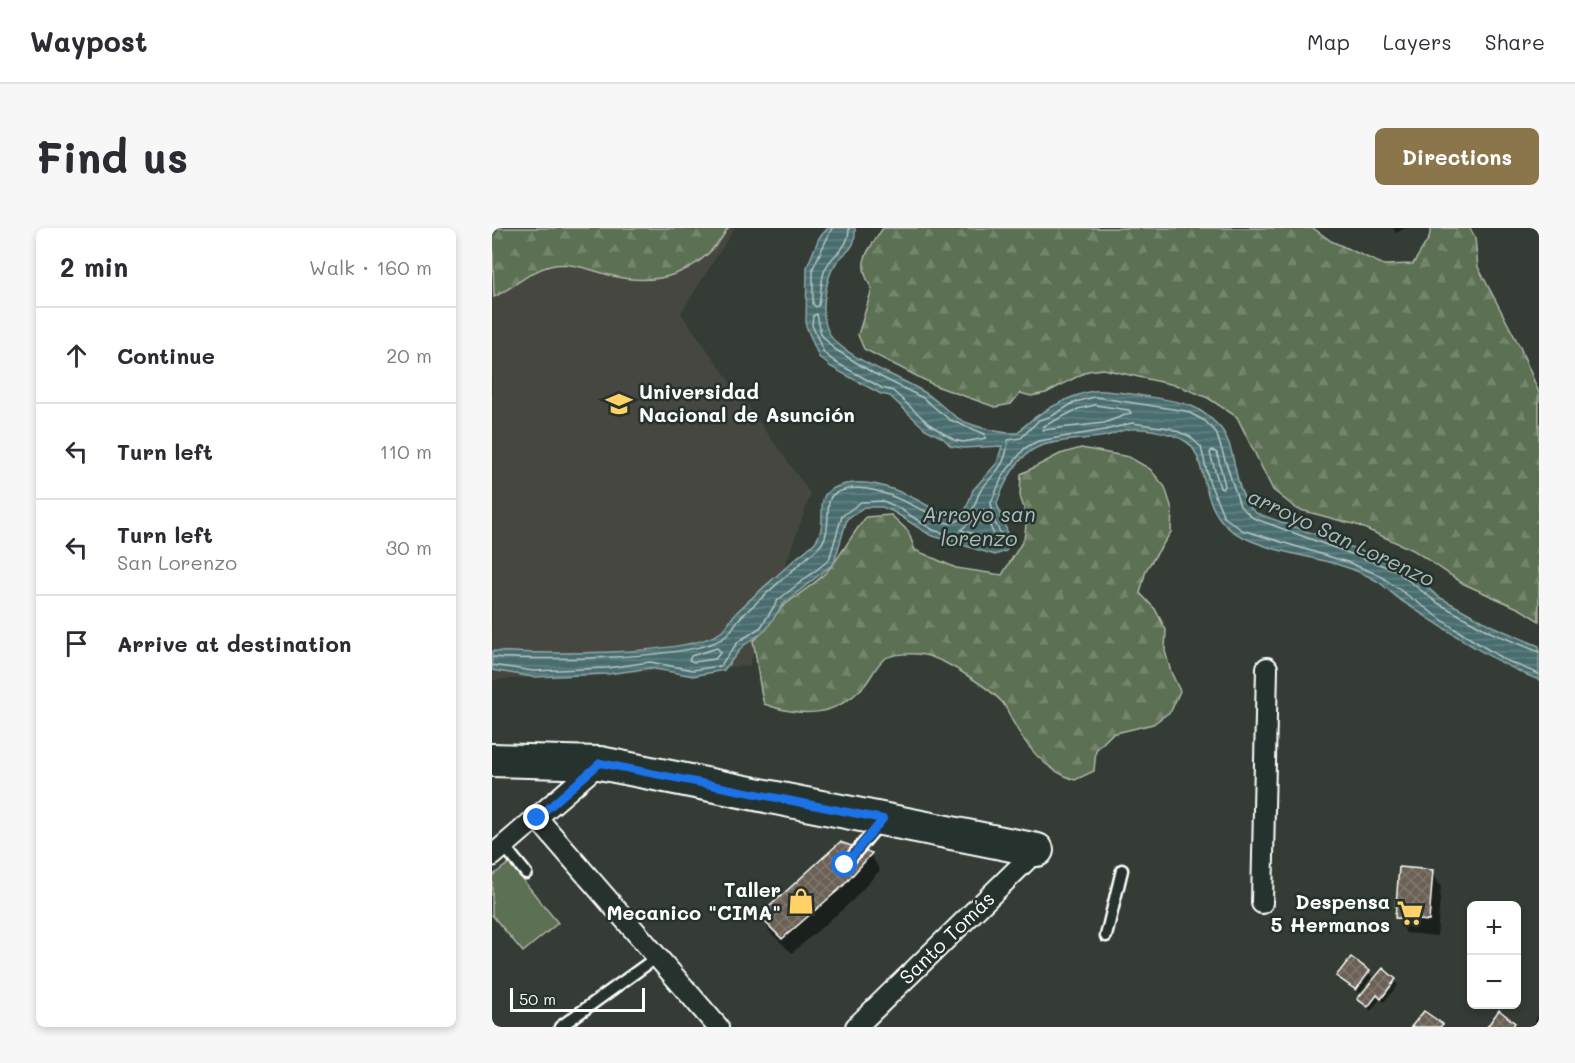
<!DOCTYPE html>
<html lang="en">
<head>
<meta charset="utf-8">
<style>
  :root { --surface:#fff; --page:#f7f7f7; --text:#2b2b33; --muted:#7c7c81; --line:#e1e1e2; --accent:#8a764a }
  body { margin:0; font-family:Mali,sans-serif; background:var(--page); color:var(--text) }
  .controls { position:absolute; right:18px; bottom:18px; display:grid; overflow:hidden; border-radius:9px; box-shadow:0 3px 9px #0003 }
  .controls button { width:54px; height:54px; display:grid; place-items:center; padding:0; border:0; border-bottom:2px solid var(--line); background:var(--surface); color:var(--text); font:30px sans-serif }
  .scale { position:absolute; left:18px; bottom:15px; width:135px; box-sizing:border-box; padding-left:6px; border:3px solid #fff; border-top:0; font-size:16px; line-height:21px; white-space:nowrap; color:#fff; -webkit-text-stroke:4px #26332d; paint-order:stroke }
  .stop { position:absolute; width:18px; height:18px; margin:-14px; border:4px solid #1a73e8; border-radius:50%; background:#fff }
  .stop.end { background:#1a73e8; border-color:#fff; box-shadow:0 2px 6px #0008 }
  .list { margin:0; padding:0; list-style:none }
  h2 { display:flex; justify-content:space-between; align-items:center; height:78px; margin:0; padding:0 24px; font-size:26px }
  h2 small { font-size:20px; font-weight:400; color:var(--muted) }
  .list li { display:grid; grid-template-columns:39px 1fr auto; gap:18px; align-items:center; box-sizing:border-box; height:96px; padding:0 24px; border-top:2px solid var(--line) }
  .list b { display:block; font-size:22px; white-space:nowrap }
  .list p { margin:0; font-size:20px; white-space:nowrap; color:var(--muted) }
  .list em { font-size:20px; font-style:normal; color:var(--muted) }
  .icon { flex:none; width:33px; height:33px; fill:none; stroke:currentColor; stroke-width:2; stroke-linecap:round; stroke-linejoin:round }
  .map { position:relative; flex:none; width:1047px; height:799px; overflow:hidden; border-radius:9px }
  header { display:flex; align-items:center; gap:36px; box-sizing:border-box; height:84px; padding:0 30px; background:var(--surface); border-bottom:2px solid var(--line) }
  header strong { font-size:28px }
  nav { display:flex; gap:33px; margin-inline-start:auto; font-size:21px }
  .intro { display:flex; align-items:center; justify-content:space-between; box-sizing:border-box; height:144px; padding:0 36px }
  h1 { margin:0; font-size:42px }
  .button { padding:15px 27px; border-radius:9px; background:var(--accent); color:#fff; font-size:21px; font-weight:700 }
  main { display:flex; gap:36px; padding:0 36px }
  aside { flex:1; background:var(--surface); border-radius:9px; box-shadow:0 3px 9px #0003 }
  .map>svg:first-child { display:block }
  .built { fill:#44473f }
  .forest { fill:url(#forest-firs); stroke:#aeb7a8; stroke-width:1.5 }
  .pitch { fill:#5c6f52; stroke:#aeb7a8; stroke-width:1.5 }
  .water { fill:url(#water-rules); stroke:#92a7a8; stroke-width:1.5 }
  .shadow { fill:#0007; fill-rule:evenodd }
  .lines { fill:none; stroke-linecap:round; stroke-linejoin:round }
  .shore { stroke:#b6c5c5; stroke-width:1.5 }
  .building { fill:url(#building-cross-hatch); stroke:#fff; stroke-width:1.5 }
  .lane-casing { stroke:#fff; stroke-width:15 }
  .street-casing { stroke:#fff; stroke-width:24 }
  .primary-casing { stroke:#fff; stroke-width:36 }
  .lane { stroke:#26332d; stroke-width:10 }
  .street { stroke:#26332d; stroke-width:20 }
  .primary { stroke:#26332d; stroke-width:32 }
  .route { stroke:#1a73e8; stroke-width:8 }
  .labels { text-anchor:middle; stroke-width:5; stroke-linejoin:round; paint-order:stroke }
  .poi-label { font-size:20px; font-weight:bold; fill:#fff; stroke:#26332d; text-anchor:end }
  .street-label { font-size:20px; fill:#fff; stroke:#26332d }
  .water-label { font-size:21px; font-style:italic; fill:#adbdbe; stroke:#26332d }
</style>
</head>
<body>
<header>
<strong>Waypost</strong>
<nav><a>Map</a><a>Layers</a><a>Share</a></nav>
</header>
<div class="intro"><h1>Find us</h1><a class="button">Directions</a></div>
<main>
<aside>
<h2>2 min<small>Walk · 160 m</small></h2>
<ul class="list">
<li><svg class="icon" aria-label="ahead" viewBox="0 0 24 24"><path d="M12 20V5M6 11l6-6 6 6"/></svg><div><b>Continue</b></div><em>20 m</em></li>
<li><svg class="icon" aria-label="left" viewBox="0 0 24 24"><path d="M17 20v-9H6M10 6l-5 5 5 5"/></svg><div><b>Turn left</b></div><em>110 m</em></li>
<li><svg class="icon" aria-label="left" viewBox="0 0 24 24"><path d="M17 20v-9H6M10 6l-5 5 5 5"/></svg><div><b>Turn left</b><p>San Lorenzo</p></div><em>30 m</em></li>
<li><svg class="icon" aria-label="arrive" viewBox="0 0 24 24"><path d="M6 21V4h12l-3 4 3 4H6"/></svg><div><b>Arrive at destination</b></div></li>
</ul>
</aside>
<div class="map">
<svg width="1047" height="799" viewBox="0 0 1047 799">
  <defs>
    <pattern id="forest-firs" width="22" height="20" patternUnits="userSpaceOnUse" patternTransform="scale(1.5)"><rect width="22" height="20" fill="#5c6f52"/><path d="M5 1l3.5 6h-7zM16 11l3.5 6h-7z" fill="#74856c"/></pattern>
    <pattern id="water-rules" width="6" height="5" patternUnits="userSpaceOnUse" patternTransform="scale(1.5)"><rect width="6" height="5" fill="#496d6e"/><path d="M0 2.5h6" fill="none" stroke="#648384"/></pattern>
    <pattern id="building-cross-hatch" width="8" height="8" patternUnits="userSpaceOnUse" patternTransform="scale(1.5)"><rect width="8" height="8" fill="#6b6055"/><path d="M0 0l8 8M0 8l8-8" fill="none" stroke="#81786e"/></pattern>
  </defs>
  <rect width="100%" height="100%" fill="#343c35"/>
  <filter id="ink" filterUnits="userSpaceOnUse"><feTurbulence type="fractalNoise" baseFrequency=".0167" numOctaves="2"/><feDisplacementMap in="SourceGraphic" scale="12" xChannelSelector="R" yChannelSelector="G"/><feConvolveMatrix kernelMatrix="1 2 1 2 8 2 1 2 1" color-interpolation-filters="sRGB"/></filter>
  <g filter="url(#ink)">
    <path class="built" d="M 0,0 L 243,0 L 189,85 L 319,266 L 257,438 L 0,452 Z"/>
    <path class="forest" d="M 0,0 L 236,0 C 210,45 166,60 117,47 C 99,42 78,33 58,38 C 38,43 21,60 2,69 Z
      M 391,0 L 821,0 L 839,13 L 892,37 L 921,36 L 937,10 L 939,0 L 978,0 L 983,10 L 986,39 L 1028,119 L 1047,165 L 1047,393 L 1028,381 L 972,356 L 921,322 L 865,297 L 805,281 L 781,262 L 745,189 L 716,170 L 687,158 L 611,141 L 596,143 L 554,165 L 539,168 L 528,165 L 519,176 L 503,179 L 444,158 L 372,121 L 366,107 L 380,61 C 363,33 375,25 391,0 Z
      M 589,220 L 637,229 L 658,241 L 673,259 L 680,281 L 679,304 L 654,342 L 648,365 L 663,381 L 674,402 L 673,423 L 679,444 L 688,463 L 679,483 L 661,496 L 620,506 L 604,522 L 602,543 L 583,552 C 555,543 535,520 521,494 C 517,488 515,479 510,474 C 496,459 451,430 432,427 C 421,425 400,425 391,432 C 384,438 379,450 372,458 C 343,489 311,490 272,476 C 266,455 266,434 261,413 C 274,404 277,391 288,381 C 306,365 327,355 342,335 C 353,320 362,304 374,289 L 399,287 L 416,303 L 423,322 L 464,340 L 510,347 L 532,311 L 535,290 L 528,268 L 529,246 L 568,226 Z"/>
    <path class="pitch" d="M 17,635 L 66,695 L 31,724 L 0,687 L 0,648 Z"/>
    <path class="water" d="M 336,0 L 363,0 C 364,26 352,21 342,38 C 335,49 331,73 332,87 C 333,97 336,108 345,115 C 370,137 404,147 432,164 C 447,173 457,187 473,194 C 489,200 509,206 526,205 C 540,187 578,167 601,163 C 614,161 683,172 697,177 C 708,181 719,190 727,198 C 748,222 738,263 764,285 L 906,336 L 947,369 L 1000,398 L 1047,418 L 1047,452 C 997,432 955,402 910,373 C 901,367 894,359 885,353 C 843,328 790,330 747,307 C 704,285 718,227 693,213 C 680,205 655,200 640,201 C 631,201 622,206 614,208 C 593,212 566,211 546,219 C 526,227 511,256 505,276 L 519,314 L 514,323 L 503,327 L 438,307 L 402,284 L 390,279 L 372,279 L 355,291 L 342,335 L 291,376 L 274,402 L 251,418 L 232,442 L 201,448 L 158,440 L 116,446 L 41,449 L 0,442 L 0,423 C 46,426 193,429 229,404 C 235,400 238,392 243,386 C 262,367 283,350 303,331 C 309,326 318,320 323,314 C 338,295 321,270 340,261 C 370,245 411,263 438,279 C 445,282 450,290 458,289 C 463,288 470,283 474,281 L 481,262 L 505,235 L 510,218 L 471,220 L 459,218 L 451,210 L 433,201 L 398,168 L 389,166 L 339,139 L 327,129 L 314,98 L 315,39 L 327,10 Z"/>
    <path class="shadow" d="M 901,0 L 914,0 L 904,5 Z
      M 348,616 L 379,627 L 388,642 L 360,673 L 300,725 L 278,704 L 269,688 ZM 370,634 L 374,634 L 347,664 L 345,662 Z
      M 940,644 L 949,659 L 945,708 L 914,705 L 905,690 Z
      M 891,742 L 906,757 L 892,774 L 888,771 L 879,783 L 867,771 Z
      M 877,744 L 880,749 L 867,766 L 846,748 Z
      M 1047,786 L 1047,799 L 1046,799 L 1043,793 Z"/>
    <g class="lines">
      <path class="shore" d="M 340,0 L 321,40 L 321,76 L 324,79 L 327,77 C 329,66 329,54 332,44 C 339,24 357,24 357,0
        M 325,86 L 329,106 L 341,120 L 381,145 L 431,170 L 458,192 L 493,206 L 494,210 L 471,214 L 462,212 L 437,196 L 401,163 L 390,160 L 343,134 L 332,125 L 320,97 L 321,88 Z
        M 603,177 L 637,182 L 639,185 L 612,195 L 551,202 L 552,198 L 586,181 Z
        M 720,222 L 725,225 L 733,258 L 731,261 L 728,260 L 718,225 Z
        M 491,282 L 503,309 L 501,312 L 469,302 Z
        M 225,420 L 229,424 L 223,431 L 202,434 L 197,432 L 199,428 Z
        M 0,429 C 43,432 204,433 234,408 C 240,403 243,395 248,390 C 273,366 300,343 326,320 C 343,304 330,273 342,266 C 371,250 406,271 433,283 C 441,287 446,294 457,295 C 463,295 472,290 477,286 C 484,280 484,269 489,262 C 504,242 514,239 516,212 L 529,210 L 547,192 L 560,188 L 583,174 L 603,169 L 694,183 L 713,193 L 724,204 L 748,278 L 761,290 L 903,342 L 944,374 L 998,404 L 1047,424
        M 0,437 L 41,443 L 115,440 L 158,434 L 201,442 L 228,438 L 246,414 L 269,399 L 286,372 L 337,332 L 350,288 L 369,274 L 391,273 L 405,279 L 441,302 L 486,316 L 508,320 L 513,313 L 503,295 L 499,275 L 511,247 L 533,220 L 546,213 L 613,202 L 640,195 L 677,200 L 697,208 L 709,219 L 717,253 L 732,289 L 750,302 L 855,334 L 887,347 L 963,401 L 1013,432 L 1047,446"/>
    </g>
    <path class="building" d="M 348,614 L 380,625 L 351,658 L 290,711 L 267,688 Z
      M 907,639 L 941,642 L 937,693 L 903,690 Z
      M 859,729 L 878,743 L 864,762 L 844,748 Z
      M 891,740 L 904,751 L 889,771 L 885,767 L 876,779 L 865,771 Z
      M 1007,782 L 1023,795 L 1020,799 L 995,799 Z
      M 932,783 L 951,796 L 948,799 L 919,799 Z"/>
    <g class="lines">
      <g class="lane-casing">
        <path id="lane" d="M 12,618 L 34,645
          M 353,637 L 389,594
          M 614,708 L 630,642
          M 68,799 L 165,729"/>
      </g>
      <g class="street-casing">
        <path id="street" d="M 45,590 L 226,799
          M 0,628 L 108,535
          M 770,675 L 775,440
          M 364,799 L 545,622"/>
      </g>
      <g class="primary-casing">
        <path id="primary" d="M 0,532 L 108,535 L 545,622"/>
      </g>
      <use href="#lane" class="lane"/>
      <use href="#street" class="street"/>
      <use href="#primary" class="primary"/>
    </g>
  </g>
  <g class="lines" filter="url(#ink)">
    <path class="route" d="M 45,590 L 108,535 L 391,591 L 353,637"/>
  </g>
  <defs>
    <g id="university-bare" transform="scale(2.07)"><path d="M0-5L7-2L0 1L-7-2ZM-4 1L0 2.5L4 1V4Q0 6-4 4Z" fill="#ffd166" stroke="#26332d" stroke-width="2.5" paint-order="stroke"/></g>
    <g id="shop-bare" transform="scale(2.07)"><path d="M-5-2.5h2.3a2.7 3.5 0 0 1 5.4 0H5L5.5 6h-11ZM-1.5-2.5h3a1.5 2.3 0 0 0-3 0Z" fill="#ffd166" stroke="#26332d" stroke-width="2.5" paint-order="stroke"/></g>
    <g id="supermarket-bare" transform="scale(2.07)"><path d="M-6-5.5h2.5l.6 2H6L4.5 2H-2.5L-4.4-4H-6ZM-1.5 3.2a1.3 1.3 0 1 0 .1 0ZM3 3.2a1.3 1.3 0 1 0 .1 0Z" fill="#ffd166" stroke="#26332d" stroke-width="2.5" paint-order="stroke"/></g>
  </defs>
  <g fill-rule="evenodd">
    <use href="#university-bare" x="127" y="176"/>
    <use href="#shop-bare" x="309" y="673"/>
    <use href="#supermarket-bare" x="918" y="685"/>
  </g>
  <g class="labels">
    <g class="poi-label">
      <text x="147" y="171" text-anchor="start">Universidad<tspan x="147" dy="23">Nacional de Asunción</tspan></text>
      <text x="289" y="669">Taller<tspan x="289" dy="23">Mecanico "CIMA"</tspan></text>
      <text x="898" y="681">Despensa<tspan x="898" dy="23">5 Hermanos</tspan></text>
    </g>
    <g class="street-label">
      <text transform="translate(455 710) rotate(-44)" y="7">Santo Tomás</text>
    </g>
    <g class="water-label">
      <text x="487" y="294">Arroyo san<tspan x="487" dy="24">lorenzo</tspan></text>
      <text transform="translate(849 310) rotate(25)" y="7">arroyo San Lorenzo</text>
    </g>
  </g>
</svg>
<div class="controls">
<button>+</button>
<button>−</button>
</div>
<div class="scale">50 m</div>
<div class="stop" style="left:353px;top:637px"></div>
<div class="stop end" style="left:45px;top:590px"></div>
</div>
</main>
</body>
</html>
